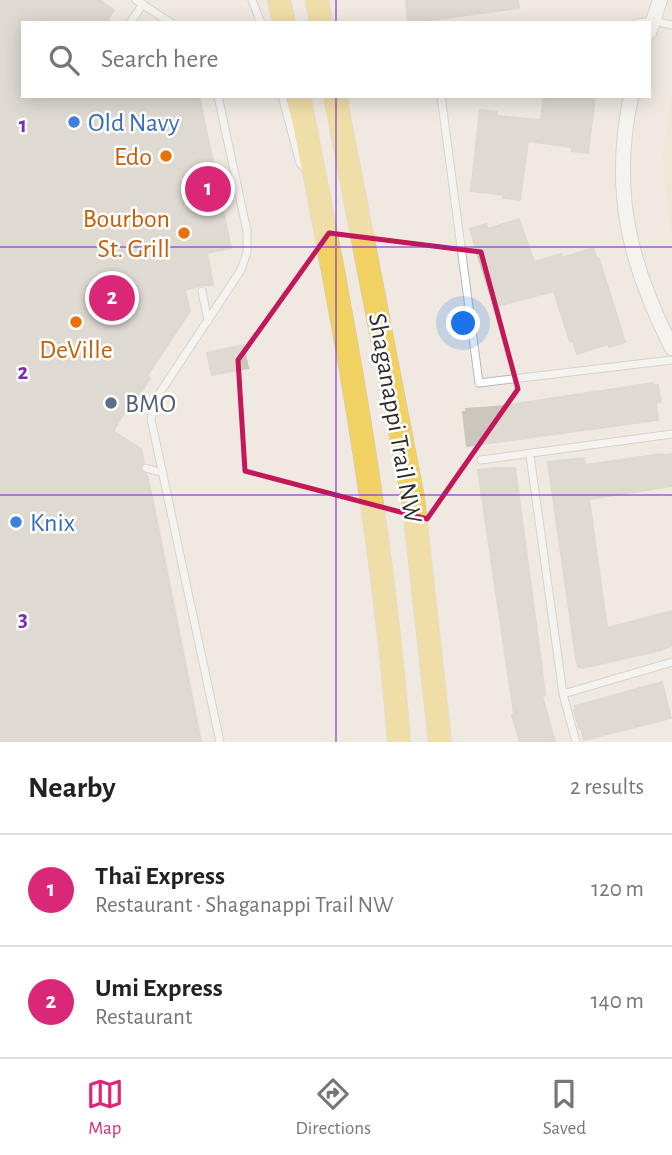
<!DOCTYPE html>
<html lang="en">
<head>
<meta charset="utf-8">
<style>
  :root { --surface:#fff; --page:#f2f2f2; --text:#222; --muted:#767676; --line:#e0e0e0; --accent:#db2777 }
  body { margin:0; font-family:"Alegreya Sans",sans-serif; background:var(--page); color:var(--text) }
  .you { position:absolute; left:464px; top:324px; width:24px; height:24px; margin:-18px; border:5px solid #fff; border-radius:50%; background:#1a73e8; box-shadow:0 0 0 10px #1a73e833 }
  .badge { display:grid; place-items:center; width:46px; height:46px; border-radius:50%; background:var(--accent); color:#fff; font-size:23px; font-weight:700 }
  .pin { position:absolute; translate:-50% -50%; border:4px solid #fff; box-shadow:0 2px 7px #0006 }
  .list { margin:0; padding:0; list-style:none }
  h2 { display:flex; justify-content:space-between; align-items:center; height:91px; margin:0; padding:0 28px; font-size:30px }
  h2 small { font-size:23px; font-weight:400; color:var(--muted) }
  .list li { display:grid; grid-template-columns:46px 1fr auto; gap:21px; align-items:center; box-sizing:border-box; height:112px; padding:0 28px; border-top:2px solid var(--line) }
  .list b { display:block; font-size:26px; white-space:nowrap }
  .list p { margin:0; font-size:23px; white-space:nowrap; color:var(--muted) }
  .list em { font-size:23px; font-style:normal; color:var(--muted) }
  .icon { flex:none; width:38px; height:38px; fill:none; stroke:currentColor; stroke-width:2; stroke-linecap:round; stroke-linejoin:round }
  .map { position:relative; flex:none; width:672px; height:742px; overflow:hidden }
  .search { position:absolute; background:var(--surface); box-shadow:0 4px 18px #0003; left:21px; right:21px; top:21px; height:77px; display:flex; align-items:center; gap:18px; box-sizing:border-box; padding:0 24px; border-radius:0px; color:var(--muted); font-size:26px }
  .sheet { height:315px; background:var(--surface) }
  nav { display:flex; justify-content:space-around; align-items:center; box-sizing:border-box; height:98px; border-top:2px solid var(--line); background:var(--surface); font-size:19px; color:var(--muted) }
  nav a { display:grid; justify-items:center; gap:4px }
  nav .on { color:var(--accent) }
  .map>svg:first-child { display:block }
  .education { fill:#f0e6d1 }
  .building { fill:#cbc7bf; stroke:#cbc5ba; stroke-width:2 }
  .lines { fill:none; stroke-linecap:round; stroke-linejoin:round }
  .service-casing { stroke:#b4b7c1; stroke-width:9 }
  .minor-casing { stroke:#b4b7c1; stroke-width:16 }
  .primary-casing { stroke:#c9c9c9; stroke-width:24 }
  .service { stroke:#fff; stroke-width:7 }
  .minor { stroke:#fff; stroke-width:14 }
  .primary { stroke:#f2d163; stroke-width:23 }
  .marked { fill:none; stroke:#c2185b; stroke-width:5; stroke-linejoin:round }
  .grid { fill:none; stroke:#7b2cbf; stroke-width:2; stroke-opacity:0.55 }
  .shop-dot { fill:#3f7fe0; stroke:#fff; stroke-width:2.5 }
  .food-dot { fill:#e8710a; stroke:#fff; stroke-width:2.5 }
  .service-dot { fill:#5c6f8a; stroke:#fff; stroke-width:2.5 }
  .labels { text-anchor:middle; stroke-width:5; stroke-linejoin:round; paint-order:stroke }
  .shop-label { font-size:26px; fill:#366cbe; stroke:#fff; text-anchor:start }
  .food-label { font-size:26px; fill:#c56008; stroke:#fff; text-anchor:end }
  .service-label { font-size:26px; fill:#4e5e75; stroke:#fff; text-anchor:start }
  .street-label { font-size:26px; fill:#2e2e2e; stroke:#fff }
  .grid-label { font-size:23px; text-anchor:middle; font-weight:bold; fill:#7b2cbf; stroke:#fff; stroke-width:5; stroke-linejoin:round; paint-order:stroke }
</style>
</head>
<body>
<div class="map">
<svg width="672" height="742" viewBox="0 0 672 742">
  <rect width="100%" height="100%" fill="#efe9e1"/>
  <path class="education" d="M 672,92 L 672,242 L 662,157 Z"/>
  <path class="building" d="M 0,0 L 100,0 L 114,10 L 106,23 L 23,23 L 23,96 L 199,96 L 231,248 L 207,253 L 213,285 L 201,285 L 185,290 L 190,311 L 147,376 L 150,378 L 137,399 L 134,397 L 113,431 L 141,449 L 144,462 L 140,469 L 147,475 L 152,497 L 201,742 L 0,742 Z
    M 406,0 L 518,0 L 519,8 L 408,23 Z
    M 544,96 L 595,96 L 588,153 L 572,151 L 572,147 L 528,141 L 520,200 L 503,198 L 504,195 L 471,191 L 480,110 L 497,112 L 497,116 L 541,120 Z
    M 519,219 L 534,262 L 561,254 L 562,258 L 593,248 L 597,259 L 599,259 L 625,342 L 609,347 L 608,344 L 577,354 L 573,341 L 570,342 L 554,291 L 497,306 L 493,294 L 490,294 L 470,229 L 486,224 L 488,229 Z
    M 243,345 L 248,368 L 212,375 L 207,353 Z
    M 653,383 L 654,386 L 658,385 L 661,402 L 656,402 L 658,420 L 467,446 L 463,412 L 467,412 L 466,409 L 495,407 Z
    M 662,454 L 662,455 L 672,454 L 672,486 L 589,499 L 607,628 L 672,611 L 672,646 L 662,649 L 662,650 L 582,668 L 581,666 L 578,667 L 576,658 L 548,462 L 584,458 L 585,465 Z
    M 497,468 L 515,468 L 540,654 L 545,695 L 542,696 L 555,742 L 520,742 L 512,715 L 514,714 L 478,470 Z
    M 662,682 L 671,718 L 584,740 L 581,728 L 579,728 L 574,710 L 577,709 L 575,706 Z"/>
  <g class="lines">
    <g class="service-casing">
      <path id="service" d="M 136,0 L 171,23
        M 252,0 L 261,23
        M 130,23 L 143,4
        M 636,23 L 653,21 L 672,25
        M 218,96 L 247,231 L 247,252 L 241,270 L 157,397 L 151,419 L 220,742
        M 282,96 L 300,163 L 307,171
        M 441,96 L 479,383 L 672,360
        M 202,291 L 208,321
        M 530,455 L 563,694 L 576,742
        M 481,460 L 672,434
        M 146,468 L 163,473
        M 563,694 L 672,662"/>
    </g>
    <g class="minor-casing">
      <path id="minor" d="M 649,33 L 660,0
        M 631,96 C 611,191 629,263 672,348"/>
    </g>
    <g class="primary-casing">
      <path id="primary" d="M 279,0 L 284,23
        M 317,0 L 321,23
        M 299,96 C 342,310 382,524 399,742
        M 335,96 L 413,498 L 440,742"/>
    </g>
    <use href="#service" class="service"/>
    <use href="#minor" class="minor"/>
    <use href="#primary" class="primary"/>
  </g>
  <path d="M0 0H672V742H0ZM 329,233 L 481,252 L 518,389 L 427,519 L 245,471 L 238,360 Z" fill="#efe9e1" fill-opacity=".55" fill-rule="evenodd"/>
  <path class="marked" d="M 329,233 L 481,252 L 518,389 L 427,519 L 245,471 L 238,360 Z"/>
  <path class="grid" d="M 336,0 L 336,23M 336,96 L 336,742M 0,247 L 672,247M 0,495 L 672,495"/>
  <g class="shop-dot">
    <circle cx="74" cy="122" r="7"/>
    <circle cx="16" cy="522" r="7"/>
  </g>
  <g class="food-dot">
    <circle cx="166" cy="156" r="7"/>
    <circle cx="184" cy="233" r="7"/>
    <circle cx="76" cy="322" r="7"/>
  </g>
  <circle class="service-dot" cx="111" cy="403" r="7"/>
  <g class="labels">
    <g class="shop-label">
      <text x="88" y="131">Old Navy</text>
      <text x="30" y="531">Knix</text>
    </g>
    <g class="food-label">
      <text x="152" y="165">Edo</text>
      <text x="170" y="227">Bourbon<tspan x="170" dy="30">St. Grill</tspan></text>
      <text x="76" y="358" text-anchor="middle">DeVille</text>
    </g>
    <g class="service-label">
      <text x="125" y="412">BMO</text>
    </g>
    <g class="street-label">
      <text transform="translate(396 418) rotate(80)" y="9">Shaganappi Trail NW</text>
    </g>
  </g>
  <g class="grid-label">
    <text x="23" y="132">1</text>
    <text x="23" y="379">2</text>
    <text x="23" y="626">3</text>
  </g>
</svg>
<div class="you"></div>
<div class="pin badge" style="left:208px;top:189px">1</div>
<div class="pin badge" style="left:112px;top:298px">2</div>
<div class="search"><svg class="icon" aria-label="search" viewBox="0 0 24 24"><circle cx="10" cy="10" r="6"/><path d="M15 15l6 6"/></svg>Search here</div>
</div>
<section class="sheet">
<h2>Nearby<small>2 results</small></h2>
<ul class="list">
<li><span class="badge">1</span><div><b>Thaï Express</b><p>Restaurant · Shaganappi Trail NW</p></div><em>120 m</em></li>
<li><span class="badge">2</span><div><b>Umi Express</b><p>Restaurant</p></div><em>140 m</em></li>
</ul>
</section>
<nav>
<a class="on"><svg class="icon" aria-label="map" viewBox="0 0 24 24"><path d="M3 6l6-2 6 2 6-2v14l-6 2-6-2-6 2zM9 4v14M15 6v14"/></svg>Map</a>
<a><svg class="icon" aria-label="directions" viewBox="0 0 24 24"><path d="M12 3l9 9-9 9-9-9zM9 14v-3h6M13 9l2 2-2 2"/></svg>Directions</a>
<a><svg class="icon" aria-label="saved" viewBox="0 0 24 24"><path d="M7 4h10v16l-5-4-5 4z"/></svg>Saved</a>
</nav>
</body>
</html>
